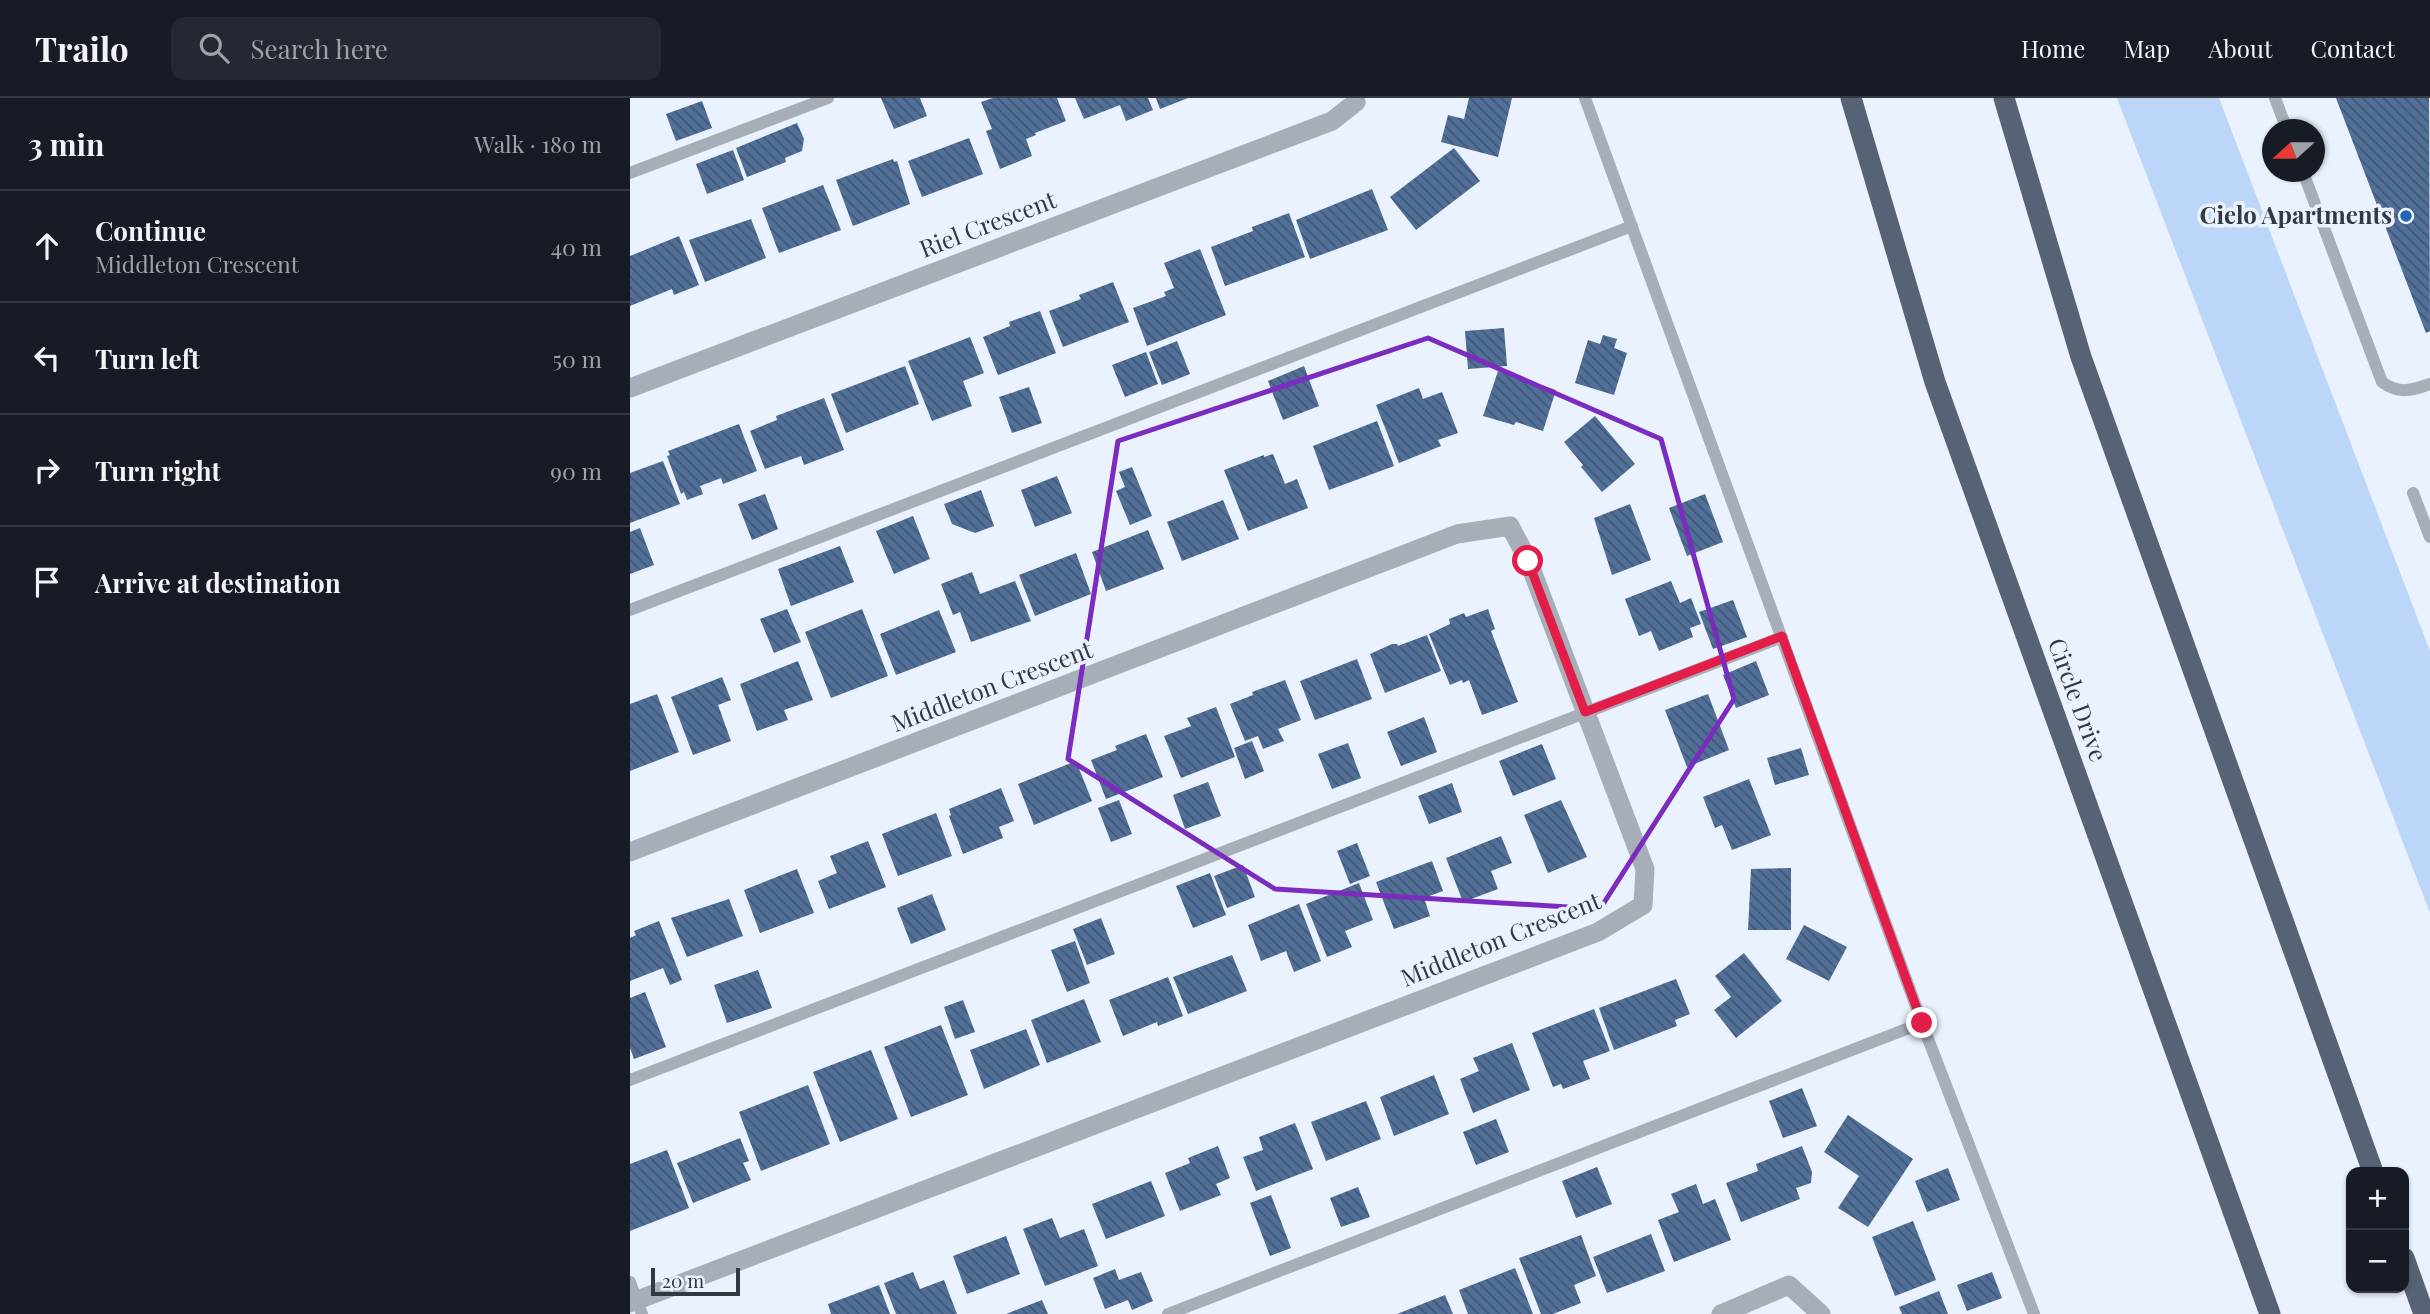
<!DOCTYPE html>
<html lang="en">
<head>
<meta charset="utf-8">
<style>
  :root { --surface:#171b24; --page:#242831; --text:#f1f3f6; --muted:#9ea1a6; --line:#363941 }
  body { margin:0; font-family:"Playfair Display",serif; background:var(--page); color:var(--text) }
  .controls { position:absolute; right:21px; bottom:21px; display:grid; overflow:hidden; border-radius:14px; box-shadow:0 2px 5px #0004 }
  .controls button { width:63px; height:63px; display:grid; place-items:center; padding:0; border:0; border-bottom:2px solid var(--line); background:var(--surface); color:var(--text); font:35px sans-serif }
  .compass { position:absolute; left:1632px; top:21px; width:63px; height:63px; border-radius:50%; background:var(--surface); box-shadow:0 2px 5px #0004; rotate:249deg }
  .scale { position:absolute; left:21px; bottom:18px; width:89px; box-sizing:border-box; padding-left:7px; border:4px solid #333940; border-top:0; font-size:19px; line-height:24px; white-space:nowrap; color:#333940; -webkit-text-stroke:5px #e9f2fe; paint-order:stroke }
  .stop { position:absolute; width:21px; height:21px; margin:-16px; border:5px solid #e11d48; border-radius:50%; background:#fff }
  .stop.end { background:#e11d48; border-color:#fff; box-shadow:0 2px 7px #0008 }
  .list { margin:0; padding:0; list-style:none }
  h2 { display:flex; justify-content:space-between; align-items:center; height:91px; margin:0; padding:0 28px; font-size:30px }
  h2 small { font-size:23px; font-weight:400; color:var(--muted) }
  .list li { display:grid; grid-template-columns:46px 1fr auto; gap:21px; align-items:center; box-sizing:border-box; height:112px; padding:0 28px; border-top:2px solid var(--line) }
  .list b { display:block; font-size:26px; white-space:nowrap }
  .list p { margin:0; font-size:23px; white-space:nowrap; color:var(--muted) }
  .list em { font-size:23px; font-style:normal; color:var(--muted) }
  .icon { flex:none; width:38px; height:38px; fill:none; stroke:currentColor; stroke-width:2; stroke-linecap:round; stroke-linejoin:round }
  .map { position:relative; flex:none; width:1800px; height:1216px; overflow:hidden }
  header { display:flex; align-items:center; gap:42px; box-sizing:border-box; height:98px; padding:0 35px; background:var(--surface); border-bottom:2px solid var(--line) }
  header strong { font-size:33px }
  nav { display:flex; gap:38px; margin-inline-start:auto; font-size:24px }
  .search { width:490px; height:63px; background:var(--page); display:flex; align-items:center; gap:18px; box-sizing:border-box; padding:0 24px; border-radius:14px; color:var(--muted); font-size:26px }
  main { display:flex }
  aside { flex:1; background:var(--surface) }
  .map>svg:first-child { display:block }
  .green { fill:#bcd6fa }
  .building { fill:url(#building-back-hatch) }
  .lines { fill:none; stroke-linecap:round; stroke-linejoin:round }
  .service { stroke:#a8aeb7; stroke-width:12 }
  .minor { stroke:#a8aeb7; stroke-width:19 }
  .motorway { stroke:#576374; stroke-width:21 }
  .route { stroke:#e11d48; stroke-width:9 }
  .marked { fill:none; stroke:#7b2cbf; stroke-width:5; stroke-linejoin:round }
  .poi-dot { fill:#2564b6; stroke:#e9f2fe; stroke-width:2.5 }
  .labels { text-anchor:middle; stroke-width:7; stroke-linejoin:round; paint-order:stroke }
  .poi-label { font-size:24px; font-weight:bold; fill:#333940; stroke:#e9f2fe; text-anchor:end }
  .street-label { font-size:24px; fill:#333940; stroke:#e9f2fe }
</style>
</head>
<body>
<header>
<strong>Trailo</strong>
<div class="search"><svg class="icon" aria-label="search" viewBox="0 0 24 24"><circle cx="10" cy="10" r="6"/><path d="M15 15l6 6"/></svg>Search here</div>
<nav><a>Home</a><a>Map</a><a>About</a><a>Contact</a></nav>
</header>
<main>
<aside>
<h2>3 min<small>Walk · 180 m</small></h2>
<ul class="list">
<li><svg class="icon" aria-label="ahead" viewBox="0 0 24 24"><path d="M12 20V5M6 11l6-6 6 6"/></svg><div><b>Continue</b><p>Middleton Crescent</p></div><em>40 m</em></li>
<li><svg class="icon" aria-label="left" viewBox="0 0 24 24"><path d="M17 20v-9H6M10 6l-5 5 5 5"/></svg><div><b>Turn left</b></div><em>50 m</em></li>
<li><svg class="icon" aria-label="right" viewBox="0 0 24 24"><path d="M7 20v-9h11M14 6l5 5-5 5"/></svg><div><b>Turn right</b></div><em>90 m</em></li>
<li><svg class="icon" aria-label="arrive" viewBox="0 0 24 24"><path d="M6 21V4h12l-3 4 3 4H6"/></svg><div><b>Arrive at destination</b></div></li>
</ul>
</aside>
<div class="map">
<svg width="1800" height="1216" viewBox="0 0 1800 1216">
  <defs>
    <pattern id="building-back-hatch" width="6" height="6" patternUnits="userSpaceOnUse" patternTransform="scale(1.75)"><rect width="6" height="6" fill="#516f97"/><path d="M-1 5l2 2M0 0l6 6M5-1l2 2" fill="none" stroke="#405876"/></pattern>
  </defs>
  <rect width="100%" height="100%" fill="#e9f2fe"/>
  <path class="green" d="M 1487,0 L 1589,0 L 1800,553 L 1800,815 Z"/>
  <path class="building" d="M 251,0 L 290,0 L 297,18 L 264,31 Z
    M 363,0 L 427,0 L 436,23 L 405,35 L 406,37 L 396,41 L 402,58 L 370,71 L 356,33 L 362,31 L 351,4 Z
    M 445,0 L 518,0 L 523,12 L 496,23 L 490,7 L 454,21 Z
    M 526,0 L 558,0 L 530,11 Z
    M 839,0 L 882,0 L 868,59 L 811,44 L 818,17 L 834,21 Z
    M 1706,0 L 1799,0 L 1800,233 L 1796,235 Z
    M 72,3 L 82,30 L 46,43 L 36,16 Z
    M 167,25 L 174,41 L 172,53 L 155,60 L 156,64 L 117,79 L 106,50 Z
    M 339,40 L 353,76 L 292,99 L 278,63 Z
    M 824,50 L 850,83 L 786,132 L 760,99 Z
    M 103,52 L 114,82 L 77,96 L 66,66 Z
    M 263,61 L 264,64 L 267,63 L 280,106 L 223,128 L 206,82 Z
    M 193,87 L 211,132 L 149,155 L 132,110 Z
    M 742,91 L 758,132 L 680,161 L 666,122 Z
    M 659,115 L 675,159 L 595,188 L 581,149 L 623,133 L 622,129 Z
    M 121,121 L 136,160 L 75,184 L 59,142 Z
    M 49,138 L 69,187 L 44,197 L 42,191 L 0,208 L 0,158 Z
    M 570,151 L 596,217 L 517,248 L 503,210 L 536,198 L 534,194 L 544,190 L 534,165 Z
    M 483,184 L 499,224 L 433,249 L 419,213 L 451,201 L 449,197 Z
    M 410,213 L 426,255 L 368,277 L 353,239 L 380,228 L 379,224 Z
    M 874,230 L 877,268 L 838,271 L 835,233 Z
    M 973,237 L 987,241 L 984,250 L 997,255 L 984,297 L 945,285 L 958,242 L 970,246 Z
    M 340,239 L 354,275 L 333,283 L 342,308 L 302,323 L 278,263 Z
    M 547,243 L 560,276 L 532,287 L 519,254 Z
    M 516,254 L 528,286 L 495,299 L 482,267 Z
    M 275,268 L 289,306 L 216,335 L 201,296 Z
    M 674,268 L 689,308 L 653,322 L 638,283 Z
    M 868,273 L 926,292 L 913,333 L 886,324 L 884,327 L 853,318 Z
    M 399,289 L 412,325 L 382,335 L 369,299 Z
    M 789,290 L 793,301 L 812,294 L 828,335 L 808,342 L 811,348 L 769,365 L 746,307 Z
    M 194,300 L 214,352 L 174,367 L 171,358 L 135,371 L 120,333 L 147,322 L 146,318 Z
    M 965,318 L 1005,366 L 972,394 L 951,369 L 953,367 L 934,344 Z
    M 747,323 L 764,368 L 699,392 L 683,348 Z
    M 109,326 L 127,373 L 93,386 L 91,380 L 70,388 L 73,396 L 57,402 L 54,394 L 51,396 L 37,358 L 40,357 L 38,353 Z
    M 643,356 L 655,386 L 667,381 L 678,410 L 618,433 L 594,372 L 634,357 L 634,359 Z
    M 33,363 L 50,406 L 0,425 L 0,375 Z
    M 502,369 L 522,418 L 500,427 L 486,393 L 495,389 L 489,374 Z
    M 427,378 L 442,415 L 405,429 L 391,392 Z
    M 351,392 L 364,428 L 345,435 L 322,426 L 314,406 Z
    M 135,396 L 148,431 L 122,442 L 108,406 Z
    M 1075,396 L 1093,444 L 1057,458 L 1039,410 Z
    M 593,402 L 609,441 L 552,463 L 537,424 Z
    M 1000,406 L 1021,462 L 982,477 L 964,420 Z
    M 283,418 L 300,461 L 264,476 L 246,433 Z
    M 10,430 L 24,467 L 0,476 L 0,434 Z
    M 518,432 L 534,471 L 476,493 L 462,454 Z
    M 210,448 L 224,484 L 161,508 L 148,471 Z
    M 446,455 L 461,496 L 405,518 L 389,477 Z
    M 342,474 L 350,496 L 385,483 L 401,523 L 341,544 L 330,514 L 323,517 L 311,486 Z
    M 1041,483 L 1050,505 L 1061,500 L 1071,526 L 1060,530 L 1063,539 L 1029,553 L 1021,533 L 1009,538 L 995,501 Z
    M 1103,502 L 1117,539 L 1083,551 L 1069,514 Z
    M 157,511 L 171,544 L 144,555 L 130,521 Z
    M 232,511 L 258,578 L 201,600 L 175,534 Z
    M 858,511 L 865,531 L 861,533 L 888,604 L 852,617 L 839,582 L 833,585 L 832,582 L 820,587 L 799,536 L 820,526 L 819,521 L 834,515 L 836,519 Z
    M 309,512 L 326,554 L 266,577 L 250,536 Z
    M 797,537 L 811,573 L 755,595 L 740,556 L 762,546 L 767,546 L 768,548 Z
    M 727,561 L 742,601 L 685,622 L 670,583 Z
    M 168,563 L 183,602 L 154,612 L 158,622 L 127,633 L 110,586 Z
    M 1126,563 L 1139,597 L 1106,610 L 1093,577 Z
    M 92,579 L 101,602 L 88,607 L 101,643 L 63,657 L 41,599 Z
    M 655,582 L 671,622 L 648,631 L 654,643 L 633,651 L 628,638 L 615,643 L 600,606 L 623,597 L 622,594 Z
    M 27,596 L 49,654 L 0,673 L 0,606 Z
    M 1078,596 L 1099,652 L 1057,669 L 1035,612 Z
    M 586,609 L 605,659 L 551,680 L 534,638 L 561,628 L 557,620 Z
    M 794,619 L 807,654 L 771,668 L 757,634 Z
    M 516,636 L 533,679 L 476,701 L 461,662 L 487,652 L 485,648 Z
    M 622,643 L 634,673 L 615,681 L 604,650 Z
    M 718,645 L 731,680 L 702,691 L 688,656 Z
    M 912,646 L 926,681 L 883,698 L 869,663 Z
    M 1171,650 L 1179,677 L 1145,687 L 1137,660 Z
    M 446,663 L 462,703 L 404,727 L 388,686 Z
    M 1119,681 L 1141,737 L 1102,752 L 1092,727 L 1085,730 L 1073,699 Z
    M 578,684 L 591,718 L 555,731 L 543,697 Z
    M 822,685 L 832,714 L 799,726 L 788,698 Z
    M 371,690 L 384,723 L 369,729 L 373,740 L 333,756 L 319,718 L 321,717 L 319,711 Z
    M 489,702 L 502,736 L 481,744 L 468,710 Z
    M 931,702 L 957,759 L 918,775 L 894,717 Z
    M 306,715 L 322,758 L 268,778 L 252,736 Z
    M 871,738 L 882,765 L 861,773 L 868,791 L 833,804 L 816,760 Z
    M 238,743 L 256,789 L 199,811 L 188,783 L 207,775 L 200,758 Z
    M 727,745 L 740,778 L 720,786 L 707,753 Z
    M 802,763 L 813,793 L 794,800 L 800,818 L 764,831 L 746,784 Z
    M 613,767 L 625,799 L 597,810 L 584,778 Z
    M 1161,770 L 1161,832 L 1118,832 L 1121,771 Z
    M 167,771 L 184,815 L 130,835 L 114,792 Z
    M 580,775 L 596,817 L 563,830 L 546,788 Z
    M 729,785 L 743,822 L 715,833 L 722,849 L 697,859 L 676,806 Z
    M 302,796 L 316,832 L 281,846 L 267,810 Z
    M 99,801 L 113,838 L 57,859 L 41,820 Z
    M 669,806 L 691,863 L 664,874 L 656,853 L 631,863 L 618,827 Z
    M 471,820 L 485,856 L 457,867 L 443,831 Z
    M 29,823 L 52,882 L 40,887 L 33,870 L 0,883 L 0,840 L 6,837 L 4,833 Z
    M 1174,827 L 1217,849 L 1199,883 L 1156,861 Z
    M 445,843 L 460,885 L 437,894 L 421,852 Z
    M 1114,855 L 1152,903 L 1106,940 L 1084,912 L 1101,899 L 1085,878 Z
    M 602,857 L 617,893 L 558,916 L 543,879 Z
    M 128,872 L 142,910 L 97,925 L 84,887 Z
    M 538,879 L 553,918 L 528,928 L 527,924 L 493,938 L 479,902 Z
    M 1046,881 L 1060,916 L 1045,922 L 1047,928 L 984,952 L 969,910 Z
    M 15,894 L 36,949 L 4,961 L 0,950 L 0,900 Z
    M 454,901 L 471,944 L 417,965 L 401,922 Z
    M 333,902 L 345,934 L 325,941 L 314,909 Z
    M 964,911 L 980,953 L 953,963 L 960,981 L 933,991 L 931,986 L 923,989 L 902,935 Z
    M 311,927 L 338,997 L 281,1019 L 254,949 Z
    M 396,931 L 410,967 L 354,991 L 340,952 Z
    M 882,945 L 900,992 L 843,1015 L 830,981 L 849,973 L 843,960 Z
    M 241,952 L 268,1021 L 210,1044 L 183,974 Z
    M 804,977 L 819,1016 L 764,1038 L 750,999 Z
    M 178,987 L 200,1046 L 131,1073 L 109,1014 Z
    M 1172,990 L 1187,1028 L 1153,1040 L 1139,1003 Z
    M 736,1003 L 751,1041 L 696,1063 L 681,1024 Z
    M 1218,1017 L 1283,1061 L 1238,1129 L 1208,1110 L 1229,1078 L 1194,1054 Z
    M 866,1021 L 879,1054 L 846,1067 L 833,1034 Z
    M 665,1025 L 683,1071 L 626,1093 L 613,1059 L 633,1052 L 629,1039 Z
    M 110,1040 L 119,1063 L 113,1065 L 121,1082 L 63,1105 L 47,1065 Z
    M 588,1048 L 600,1080 L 586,1086 L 591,1097 L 550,1113 L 535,1075 L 560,1065 L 558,1060 Z
    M 1172,1048 L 1182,1074 L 1181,1085 L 1166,1090 L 1170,1101 L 1111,1124 L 1096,1085 L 1128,1073 L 1126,1066 Z
    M 37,1052 L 59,1110 L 0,1133 L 0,1066 Z
    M 967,1069 L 982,1106 L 946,1120 L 932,1083 Z
    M 1318,1070 L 1330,1102 L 1297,1114 L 1285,1083 Z
    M 521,1083 L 535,1118 L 476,1141 L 462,1106 Z
    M 1066,1086 L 1073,1106 L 1085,1101 L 1101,1142 L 1044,1164 L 1028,1122 L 1049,1114 L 1041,1096 Z
    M 728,1089 L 740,1119 L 711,1129 L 700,1100 Z
    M 641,1097 L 661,1150 L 640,1158 L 620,1105 Z
    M 422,1120 L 430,1140 L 454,1131 L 468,1168 L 415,1188 L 393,1131 Z
    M 1283,1123 L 1306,1182 L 1265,1198 L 1242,1139 Z
    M 1021,1136 L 1035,1173 L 977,1195 L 963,1159 Z
    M 951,1137 L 966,1178 L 944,1187 L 951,1205 L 923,1216 L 911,1216 L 889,1160 Z
    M 376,1138 L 390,1176 L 337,1196 L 323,1158 Z
    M 885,1170 L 903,1216 L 838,1216 L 829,1192 Z
    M 485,1171 L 489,1182 L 511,1174 L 523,1203 L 502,1212 L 498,1202 L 475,1211 L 463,1180 Z
    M 283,1174 L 290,1191 L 314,1182 L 327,1216 L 266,1216 L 254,1185 Z
    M 1362,1174 L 1372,1200 L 1337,1213 L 1327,1187 Z
    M 249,1187 L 260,1216 L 201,1216 L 198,1206 Z
    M 1309,1193 L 1318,1216 L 1272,1216 L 1269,1209 Z
    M 815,1197 L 823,1216 L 767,1216 Z
    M 412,1202 L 418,1216 L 376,1216 Z"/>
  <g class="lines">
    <path class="service" d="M 955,0 L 1292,925 L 1404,1216
      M 1645,0 L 1657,32
      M 1673,74 L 1752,284 C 1768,296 1781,293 1800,286
      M 0,75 L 198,0
      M 1783,395 L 1800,439
      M 0,512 L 1002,128
      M 0,982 L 1152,539
      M 0,1184 L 12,1216
      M 538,1216 L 1292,925"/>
    <path class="minor" d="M 0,290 L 702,23 L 726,4 L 725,0
      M 0,754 L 827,436 L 880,428 L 898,462 L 1015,771 L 1013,807 L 968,834 L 0,1205
      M 1091,1216 L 1159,1187 L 1191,1216"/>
    <path class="motorway" d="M 1221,0 L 1305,284 L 1640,1216
      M 1374,0 L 1451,259 L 1743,1074
      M 1774,1160 L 1794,1216"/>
  </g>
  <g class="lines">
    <path class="route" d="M 898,463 L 955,614 L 1152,538 L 1292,925"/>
  </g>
  <path class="marked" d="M 798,240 L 1031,341 L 1104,601 L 970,811 L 645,791 L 438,661 L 488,343 Z"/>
  <circle class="poi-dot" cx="1776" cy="118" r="7"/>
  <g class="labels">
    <g class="poi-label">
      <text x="1762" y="126">Cielo Apartments</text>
    </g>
    <g class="street-label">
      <text transform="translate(358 127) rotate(-21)" y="8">Riel Crescent</text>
      <text transform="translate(362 589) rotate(-21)" y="8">Middleton Crescent</text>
      <text transform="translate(1447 602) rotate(70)" y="8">Circle Drive</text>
      <text transform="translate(871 842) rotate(-22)" y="8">Middleton Crescent</text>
    </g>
  </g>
</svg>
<div class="controls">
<button>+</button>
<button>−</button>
</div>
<svg class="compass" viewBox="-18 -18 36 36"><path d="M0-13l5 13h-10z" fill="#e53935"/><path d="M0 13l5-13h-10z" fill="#9ea1a6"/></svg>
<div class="scale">20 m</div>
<div class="stop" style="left:898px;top:463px"></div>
<div class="stop end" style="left:1292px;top:925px"></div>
</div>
</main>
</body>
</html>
